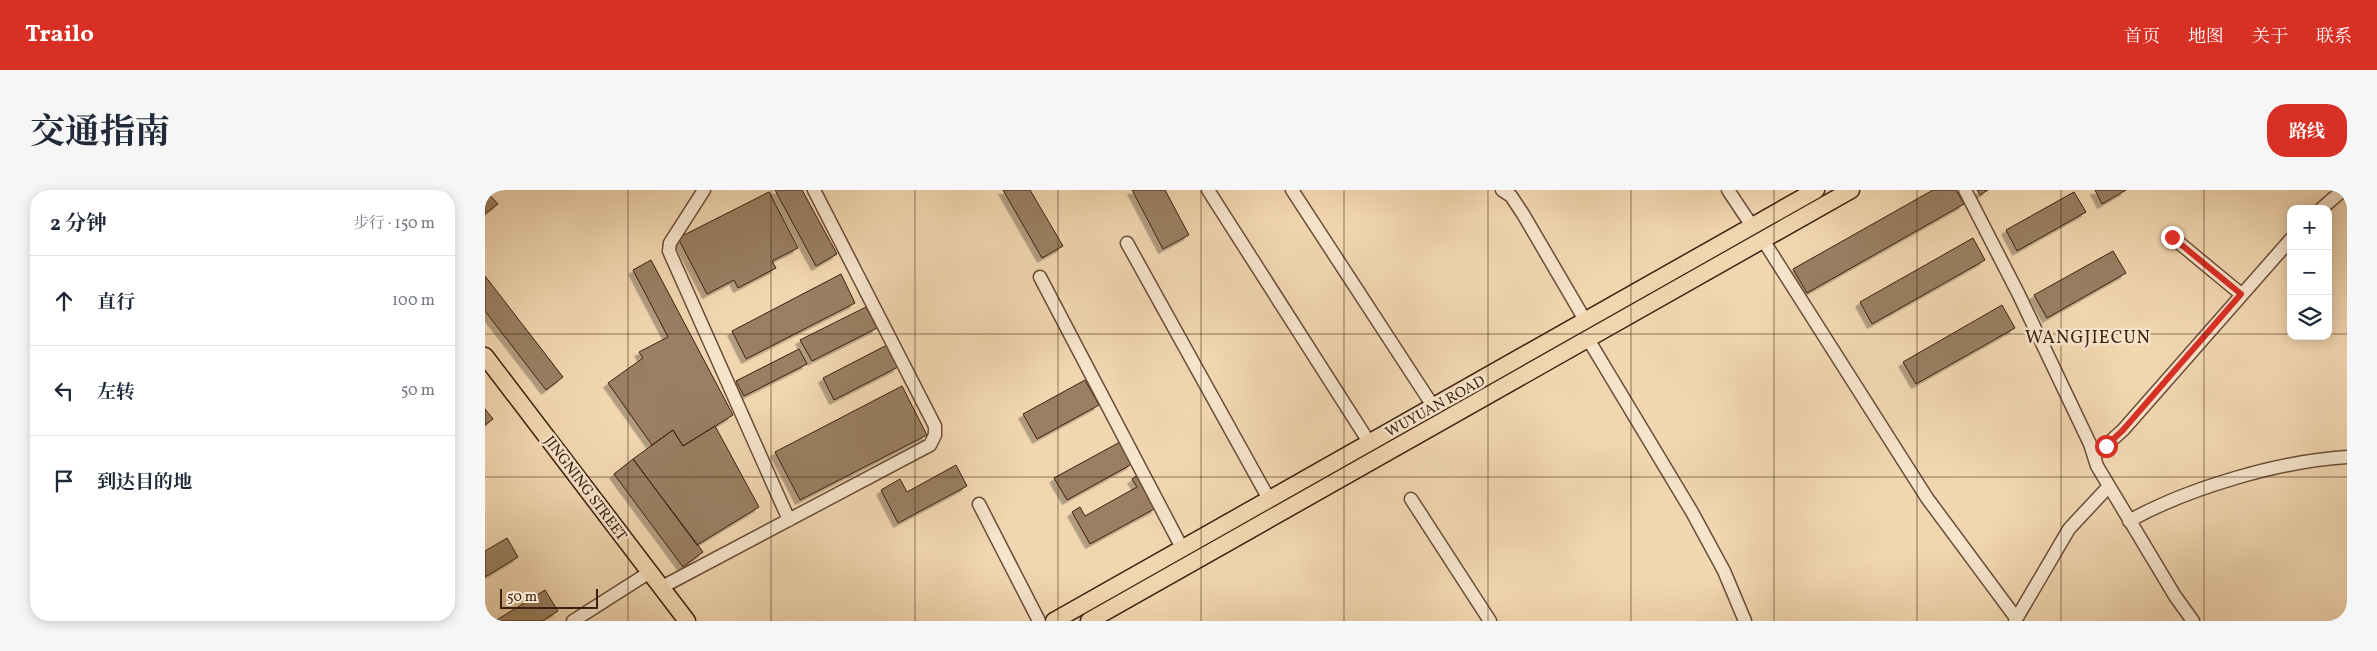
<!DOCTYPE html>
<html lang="zh">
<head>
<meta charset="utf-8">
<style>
  :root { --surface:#fff; --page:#f6f6f7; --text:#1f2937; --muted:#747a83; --line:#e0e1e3; --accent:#d93025 }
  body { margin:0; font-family:Vollkorn,"Noto Serif SC",serif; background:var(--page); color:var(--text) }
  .controls { position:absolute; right:15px; top:15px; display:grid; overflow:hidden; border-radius:10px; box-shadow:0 2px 12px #0003 }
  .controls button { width:45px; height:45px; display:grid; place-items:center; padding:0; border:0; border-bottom:1px solid var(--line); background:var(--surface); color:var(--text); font:25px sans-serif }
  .scale { position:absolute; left:15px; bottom:12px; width:98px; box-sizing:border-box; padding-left:5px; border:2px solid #3c200f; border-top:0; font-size:14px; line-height:18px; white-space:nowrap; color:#3c200f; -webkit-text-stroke:4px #f6e4cc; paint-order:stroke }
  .stop { position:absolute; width:15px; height:15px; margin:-11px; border:4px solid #d93025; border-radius:50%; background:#fff }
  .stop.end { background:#d93025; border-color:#fff; box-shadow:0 1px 5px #0008 }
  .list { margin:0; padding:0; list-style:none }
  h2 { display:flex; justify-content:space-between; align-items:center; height:65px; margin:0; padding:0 20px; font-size:21px }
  h2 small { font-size:16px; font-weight:400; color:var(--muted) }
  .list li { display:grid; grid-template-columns:32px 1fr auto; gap:15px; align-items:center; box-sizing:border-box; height:90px; padding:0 20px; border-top:1px solid var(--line) }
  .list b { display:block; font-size:19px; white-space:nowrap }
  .list em { font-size:16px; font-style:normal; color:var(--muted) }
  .icon { flex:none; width:28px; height:28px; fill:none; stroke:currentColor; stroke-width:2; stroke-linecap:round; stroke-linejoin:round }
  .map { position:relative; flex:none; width:1862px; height:431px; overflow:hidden; border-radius:20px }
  header { display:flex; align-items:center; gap:30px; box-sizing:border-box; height:70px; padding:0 25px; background:var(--accent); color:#fff }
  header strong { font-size:24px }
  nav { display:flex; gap:28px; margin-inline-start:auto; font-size:18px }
  .intro { display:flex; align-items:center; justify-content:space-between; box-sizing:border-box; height:120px; padding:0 30px }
  h1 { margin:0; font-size:35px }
  .button { padding:12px 22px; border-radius:20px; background:var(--accent); color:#fff; font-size:18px; font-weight:700 }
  main { display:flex; gap:30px; padding:0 30px }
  aside { flex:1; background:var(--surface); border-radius:20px; box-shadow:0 2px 12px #0003 }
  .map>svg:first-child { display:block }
  .building { fill:#9a7f63; stroke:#3c200f; filter:url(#shadow) }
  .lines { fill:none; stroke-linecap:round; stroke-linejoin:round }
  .minor-casing { stroke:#694e37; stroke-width:15 }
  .major-casing { stroke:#3c200f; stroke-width:19 }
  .minor { stroke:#f6e4cc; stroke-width:12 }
  .major { stroke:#f1d6b0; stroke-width:16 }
  .route { stroke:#d93025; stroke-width:6 }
  .grid { fill:none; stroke:#3c200f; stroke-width:1; stroke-opacity:0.55 }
  .labels { text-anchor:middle; stroke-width:5; stroke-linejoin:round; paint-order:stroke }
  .street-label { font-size:15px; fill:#3c200f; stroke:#f6e4cc }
  .quarter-label { font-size:18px; letter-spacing:1px; fill:#3c200f; stroke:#f6e4cc }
</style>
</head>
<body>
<header>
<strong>Trailo</strong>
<nav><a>首页</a><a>地图</a><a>关于</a><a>联系</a></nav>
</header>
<div class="intro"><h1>交通指南</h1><a class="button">路线</a></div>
<main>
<aside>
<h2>2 分钟<small>步行 · 150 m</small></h2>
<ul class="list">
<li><svg class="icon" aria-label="ahead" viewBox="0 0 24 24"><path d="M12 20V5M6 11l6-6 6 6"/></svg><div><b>直行</b></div><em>100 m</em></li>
<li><svg class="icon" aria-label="left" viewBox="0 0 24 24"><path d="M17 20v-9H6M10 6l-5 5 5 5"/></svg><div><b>左转</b></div><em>50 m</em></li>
<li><svg class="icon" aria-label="arrive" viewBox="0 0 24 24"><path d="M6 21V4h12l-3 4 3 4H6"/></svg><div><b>到达目的地</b></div></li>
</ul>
</aside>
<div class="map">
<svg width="1862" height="431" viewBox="0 0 1862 431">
  <defs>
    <filter id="shadow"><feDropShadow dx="-4.5" dy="4.5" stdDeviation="0" flood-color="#0004"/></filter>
  </defs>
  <rect width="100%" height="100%" fill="#f1d6b0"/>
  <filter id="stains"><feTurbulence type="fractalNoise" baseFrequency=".004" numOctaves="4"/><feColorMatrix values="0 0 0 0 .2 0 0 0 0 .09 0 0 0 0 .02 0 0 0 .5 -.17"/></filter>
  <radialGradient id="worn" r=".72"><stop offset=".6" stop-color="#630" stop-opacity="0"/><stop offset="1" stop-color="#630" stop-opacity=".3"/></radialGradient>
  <path class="building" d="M 0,0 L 13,14 L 0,24 Z
    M 290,0 L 317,0 L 352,64 L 331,76 Z
    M 518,0 L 545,0 L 578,56 L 557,68 Z
    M 647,0 L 680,0 L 704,45 L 678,59 Z
    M 1448,0 L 1471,0 L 1479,14 L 1322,103 L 1308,79 Z
    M 1492,0 L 1503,0 L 1495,5 Z
    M 1610,0 L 1641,0 L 1617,14 Z
    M 284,2 L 313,58 L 287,71 L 291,78 L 253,98 L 249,90 L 222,104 L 193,48 Z
    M 1589,2 L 1601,22 L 1532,61 L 1521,40 Z
    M 1488,48 L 1500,70 L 1387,134 L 1375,112 Z
    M 1628,61 L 1641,83 L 1562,128 L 1549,105 Z
    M 166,70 L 248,225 L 198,256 L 188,240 L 167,255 L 123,193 L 158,168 L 154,162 L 183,147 L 148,80 Z
    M 356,84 L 370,113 L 261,169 L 247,141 Z
    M 0,86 L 78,187 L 61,200 L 0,121 Z
    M 1517,115 L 1530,138 L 1431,194 L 1418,172 Z
    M 381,117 L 392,138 L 327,171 L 315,150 Z
    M 402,155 L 413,177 L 349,210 L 338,188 Z
    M 314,159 L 322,174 L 259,206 L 251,191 Z
    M 600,190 L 614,215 L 552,249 L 538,224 Z
    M 417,196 L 442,245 L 315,310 L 290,262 Z
    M 0,219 L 8,229 L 0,235 Z
    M 230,236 L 274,317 L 212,355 L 148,269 L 188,240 L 198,256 Z
    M 635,252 L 647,274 L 582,310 L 569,288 Z
    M 148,269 L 218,362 L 198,377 L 129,284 Z
    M 471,275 L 482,296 L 413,333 L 396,300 L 415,289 L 422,302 Z
    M 653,285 L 671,318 L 605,354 L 587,322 L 595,317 L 600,326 L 652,297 L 647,289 Z
    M 22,348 L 33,367 L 0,387 L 0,361 Z
    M 60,400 L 73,421 L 57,431 L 10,431 Z"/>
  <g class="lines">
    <g class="minor-casing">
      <path id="minor" d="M 219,0 L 185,53 L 184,61 L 304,330
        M 723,0 L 884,252
        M 807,0 L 948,216
        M 1017,0 L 1026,6 L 1038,24 L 1100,130
        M 1243,0 L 1267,36
        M 1480,0 L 1534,105 L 1605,254 L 1612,276 L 1690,406 L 1708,431
        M 1836,19 L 1858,0
        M 1687,47 L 1756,104
        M 1278,50 L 1442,308 L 1531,428
        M 642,53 L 784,309
        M 555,87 L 697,358
        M 1103,149 L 1207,322 L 1239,381 L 1260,431
        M 1609,266 L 1638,240 L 1806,49
        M 926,309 L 1005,431
        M 494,314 L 554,431
        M 1644,331 C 1703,298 1795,271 1862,267
        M 177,397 L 445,255 L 450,245 L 450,236 L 329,0
        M 88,431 L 165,382
        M 1530,431 L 1584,339 L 1624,296"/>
    </g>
    <g class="major-casing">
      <path id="major" d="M 0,166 L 202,431
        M 569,431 L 1331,0
        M 604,431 L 1366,0"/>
    </g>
    <use href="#minor" class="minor"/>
    <use href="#major" class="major"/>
  </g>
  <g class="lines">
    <path class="route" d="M 1621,256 L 1638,240 L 1756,104 L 1687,47"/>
  </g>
  <path class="grid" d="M 143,0 L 143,431M 286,0 L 286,431M 430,0 L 430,431M 573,0 L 573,431M 716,0 L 716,431M 859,0 L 859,431M 1003,0 L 1003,431M 1146,0 L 1146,431M 1289,0 L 1289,431M 1432,0 L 1432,431M 1576,0 L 1576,431M 1719,0 L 1719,431M 0,144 L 1806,144M 1843,144 L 1862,144M 0,287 L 1862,287"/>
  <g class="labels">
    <g class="street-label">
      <text transform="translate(950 216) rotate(-29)" y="5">WUYUAN ROAD</text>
      <text transform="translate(101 298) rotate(53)" y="5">JINGNING STREET</text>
    </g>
    <g class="quarter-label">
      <text x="1603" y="153">WANGJIECUN</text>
    </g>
  </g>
  <rect width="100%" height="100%" filter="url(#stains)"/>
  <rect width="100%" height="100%" fill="url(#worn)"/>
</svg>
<div class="controls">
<button>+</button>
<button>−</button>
<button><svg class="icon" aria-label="layers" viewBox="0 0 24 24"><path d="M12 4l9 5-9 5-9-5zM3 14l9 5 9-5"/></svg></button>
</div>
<div class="scale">50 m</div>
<div class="stop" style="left:1621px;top:256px"></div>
<div class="stop end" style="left:1687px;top:47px"></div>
</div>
</main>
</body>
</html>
